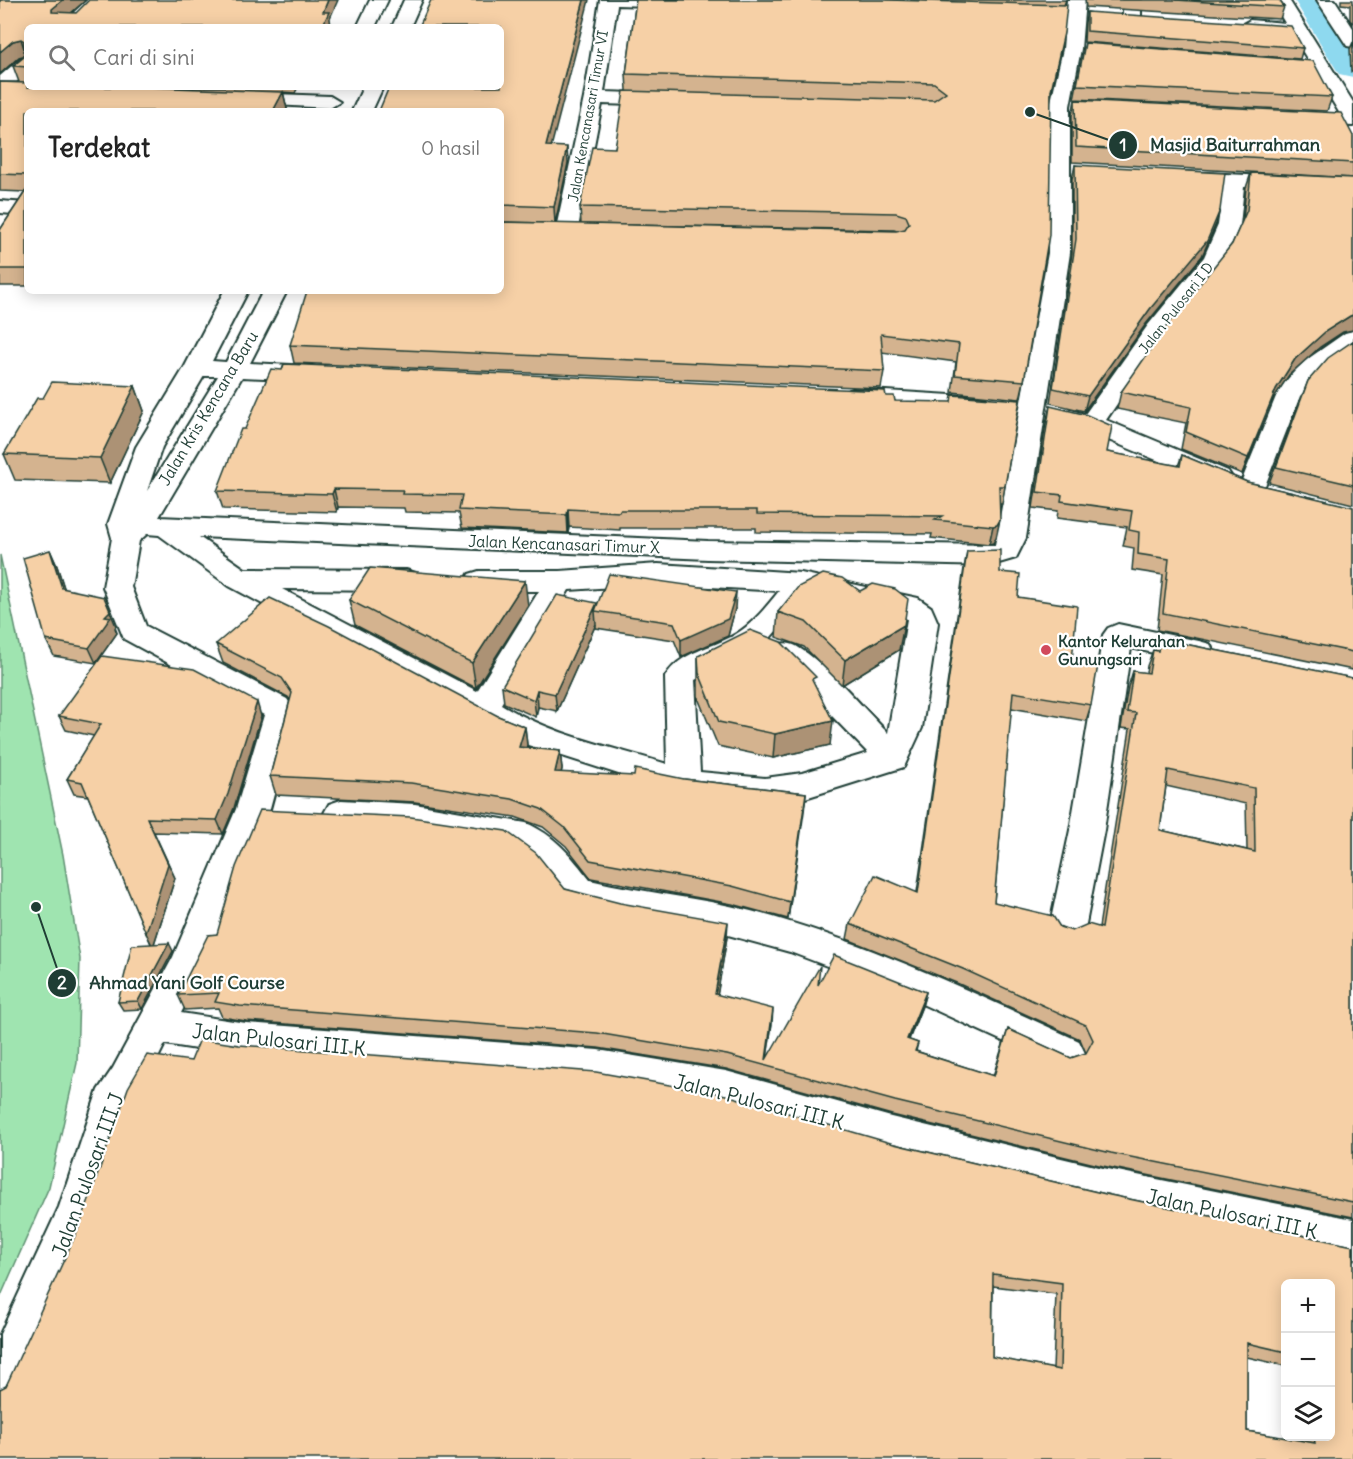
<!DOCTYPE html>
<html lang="id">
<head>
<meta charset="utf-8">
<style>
  :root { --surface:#fff; --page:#f2f2f2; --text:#222; --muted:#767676; --line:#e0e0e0 }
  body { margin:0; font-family:Delius,sans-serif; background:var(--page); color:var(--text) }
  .controls { position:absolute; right:18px; bottom:18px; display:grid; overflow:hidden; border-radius:9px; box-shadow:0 3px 15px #0003 }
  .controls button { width:54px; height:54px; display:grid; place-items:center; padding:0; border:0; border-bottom:2px solid var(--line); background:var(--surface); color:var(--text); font:30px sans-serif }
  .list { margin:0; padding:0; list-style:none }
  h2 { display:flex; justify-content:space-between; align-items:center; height:78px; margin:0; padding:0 24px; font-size:26px }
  h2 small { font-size:20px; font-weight:400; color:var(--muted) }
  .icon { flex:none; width:33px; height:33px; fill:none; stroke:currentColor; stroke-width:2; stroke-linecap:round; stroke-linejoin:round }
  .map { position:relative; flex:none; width:1353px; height:1459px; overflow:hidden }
  .search { position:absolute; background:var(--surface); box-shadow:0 3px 15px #0003; left:24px; top:24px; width:480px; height:66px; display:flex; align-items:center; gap:15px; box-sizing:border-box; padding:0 21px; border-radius:9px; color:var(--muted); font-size:22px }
  .panel { position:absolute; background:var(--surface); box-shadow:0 3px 15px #0003; left:24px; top:108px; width:480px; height:186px; border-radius:9px }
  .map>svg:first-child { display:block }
  .green { fill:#9fe4b0; stroke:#5f9072; stroke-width:1.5 }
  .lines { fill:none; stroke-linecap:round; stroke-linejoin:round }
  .river { fill:#8ed9ef; fill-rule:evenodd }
  .minor-casing { stroke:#1f3d34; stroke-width:4 }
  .minor { fill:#fff; fill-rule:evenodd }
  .wall { fill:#d4b38f; stroke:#1f3d34; stroke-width:1.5; fill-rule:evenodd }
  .shaded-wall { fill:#ac9274; stroke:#1f3d34; stroke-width:1.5 }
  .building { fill:#f6d0a6; stroke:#1f3d34; stroke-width:1.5; fill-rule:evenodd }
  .poi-dot { fill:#d1495b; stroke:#fff; stroke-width:2 }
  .labels { text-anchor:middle; stroke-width:4.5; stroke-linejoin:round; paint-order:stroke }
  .far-street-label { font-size:14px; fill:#1f3d34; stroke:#fff }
  .street-label { font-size:16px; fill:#1f3d34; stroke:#fff }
  .poi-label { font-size:16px; font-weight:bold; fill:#1f3d34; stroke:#fff; text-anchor:start }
  .near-street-label { font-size:20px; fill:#1f3d34; stroke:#fff }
  .leader { fill:none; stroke:#1f3d34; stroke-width:2 }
  .callout-dot { fill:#1f3d34; stroke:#fff; stroke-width:2 }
  .mark-label { font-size:18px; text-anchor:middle; font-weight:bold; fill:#fff }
  .callout-label { font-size:18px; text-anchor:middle; font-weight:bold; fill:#1f3d34; stroke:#fff; stroke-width:4.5; stroke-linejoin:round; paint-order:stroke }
</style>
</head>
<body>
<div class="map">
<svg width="1353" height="1459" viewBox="0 0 1353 1459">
  <rect width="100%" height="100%" fill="#fff"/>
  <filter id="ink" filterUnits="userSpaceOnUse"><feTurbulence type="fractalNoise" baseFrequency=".0167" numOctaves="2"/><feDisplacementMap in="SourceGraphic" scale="12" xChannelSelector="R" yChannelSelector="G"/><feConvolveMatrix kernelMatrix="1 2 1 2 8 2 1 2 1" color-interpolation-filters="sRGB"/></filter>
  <g filter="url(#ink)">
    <path class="green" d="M 0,555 L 63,855 L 80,959 L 77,1063 L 49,1187 L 0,1298 Z"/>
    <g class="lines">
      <path class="river" d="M 1294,0 L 1332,0 L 1353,33 L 1353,77 L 1339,74 Z"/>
      <g class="minor-casing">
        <path id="minor" d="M 370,0 L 388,0 L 375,27 L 357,27 Z
          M 404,0 L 422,0 L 410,27 L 392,27 Z
          M 600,0 L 686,0 L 685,6 L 679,7 L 617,5 L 604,92 L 665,94 L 675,100 L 665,106 L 602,104 L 577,233 L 574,238 L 558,238 L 555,233 L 584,98 Z
          M 1067,0 L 1085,0 L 1081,49 L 1070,106 L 1070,253 L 1026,538 L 1016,558 L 989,566 L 708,559 L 199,537 L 245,569 L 406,570 L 416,573 L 420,580 L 416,587 L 406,590 L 282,589 L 477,691 L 539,591 L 479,591 L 469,588 L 465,581 L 469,574 L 479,571 L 560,571 L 658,564 L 801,573 L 918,598 L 931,607 L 938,623 L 922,728 L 904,767 L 802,799 L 765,804 L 740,803 L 684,795 L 528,745 L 502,735 L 472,716 L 229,586 L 159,535 L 147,534 L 139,541 L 131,587 L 146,626 L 287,699 L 296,713 L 270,809 L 207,963 L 181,1013 L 246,1023 L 598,1050 L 726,1071 L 891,1117 L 1103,1168 L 1353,1219 L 1353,1259 L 1103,1206 L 891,1155 L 726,1107 L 598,1084 L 246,1057 L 165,1044 L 141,1092 L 131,1105 L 110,1178 L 88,1237 L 16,1396 L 0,1402 L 0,1334 L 59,1207 L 98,1090 L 113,1068 L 173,957 L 236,809 L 264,715 L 124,639 L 103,587 L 112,538 L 108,524 L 136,447 L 184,368 L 224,291 L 248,291 L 212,361 L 226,362 L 263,291 L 287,291 L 250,363 L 312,366 L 321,368 L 324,373 L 321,378 L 312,380 L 242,377 L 159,517 L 708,541 L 995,545 L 1048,253 L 1050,106 L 1063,49 ZM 204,376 L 218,376 L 147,491 L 162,447 ZM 658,584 L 779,591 C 766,607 753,624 736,634 C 712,649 680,651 665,677 L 667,764 C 612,747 551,735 501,704 L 569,590 ZM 808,594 L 899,613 L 907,619 L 888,733 C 862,707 827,664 796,646 C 788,642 782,643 773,645 L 769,653 L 773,661 L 793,676 L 868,753 L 802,773 L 765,778 L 700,772 L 695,680 L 765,644 Z
          M 1123,0 L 1141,0 L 1141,17 L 1138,21 L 1126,21 L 1123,17 Z
          M 1271,0 L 1289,0 L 1353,102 L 1353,126 L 1303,124 L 1296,122 L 1293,118 L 1296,114 L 1340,114 L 1316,74 L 1274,71 L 1265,65 L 1274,59 L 1309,62 L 1292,34 L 1250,30 L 1241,25 L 1250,20 L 1285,23 Z
          M 1317,0 L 1335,0 L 1353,28 L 1353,47 L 1347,46 Z
          M 27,57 L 27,73 L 7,90 L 0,92 L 0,76 L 20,59 Z
          M 363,87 L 383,87 L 372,111 L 352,111 Z
          M 244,93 L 330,96 L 340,102 L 330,108 L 237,103 L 234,99 L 237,95 Z
          M 1182,172 L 1353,180 L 1353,192 L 1244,187 L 1240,225 L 1225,259 L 1164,335 L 1106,420 L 1228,471 L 1232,477 L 1228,483 L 1219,486 L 1082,429 L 1062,424 L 1058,418 L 1062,412 L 1071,410 L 1085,414 L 1148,325 L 1204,257 L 1218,225 L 1223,186 L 1175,182 L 1172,178 L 1175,174 Z
          M 0,201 L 27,203 L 27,215 L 0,213 Z
          M 1353,331 L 1353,349 L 1320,373 L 1300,396 L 1261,496 L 1251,499 L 1241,496 L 1238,490 L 1279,389 L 1302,363 L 1345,333 Z
          M 853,389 L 983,397 L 992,400 L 996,405 L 992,410 L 983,413 L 844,402 L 840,397 L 844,392 Z
          M 1118,624 L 1199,641 L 1210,644 L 1214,652 L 1210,660 L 1199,663 L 1131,648 L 1104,830 L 1085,929 L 1079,940 L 1067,944 L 1055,940 L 1049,929 L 1070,830 L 1103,635 L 1108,628 Z
          M 341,800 L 415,804 L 526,823 C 555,835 571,856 590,880 C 643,893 698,897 751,911 C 865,941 972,992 1079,1041 L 1085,1053 L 1079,1065 L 1066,1070 L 898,993 L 790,952 L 728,935 L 621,916 L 567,902 L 540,867 L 509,845 L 415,830 L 341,826 L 329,822 L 324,813 L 329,804 Z"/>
      </g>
      <use href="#minor" class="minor"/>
    </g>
    <path class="wall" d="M 0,0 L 86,0 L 72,13 L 330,18 L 27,27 L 27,87 L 298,87 L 295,93 L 283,92 L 287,109 L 27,111 L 27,286 L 0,286 L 0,230 L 25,192 L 0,191 L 0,82 L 19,82 L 13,66 L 24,56 L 19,57 L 0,74 Z
      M 636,0 L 1066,0 L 1064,5 L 1061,49 L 1051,92 L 1024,381 L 1020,399 L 952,392 L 956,362 L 882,352 L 884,371 L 881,388 L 294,363 L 290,345 L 547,223 L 501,222 L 501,111 L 427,10 L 568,163 L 555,224 L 897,231 L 894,230 L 581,224 L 580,207 L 615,148 L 627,90 L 626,74 Z
      M 1085,0 L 1279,0 L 1284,7 L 1280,19 L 1086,7 Z
      M 1341,0 L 1353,0 L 1353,24 L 1350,20 L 1350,5 L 1341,4 Z
      M 1087,12 L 1303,48 L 1300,59 L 1084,42 L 1085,22 Z
      M 1353,42 L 1353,72 L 1351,72 L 1350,49 Z
      M 1085,43 L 1332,97 L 1327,111 L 1074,99 Z
      M 1075,100 L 1353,136 L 1353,178 L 1072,162 L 1072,115 Z
      M 1075,165 L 1216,224 L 1202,256 L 1146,324 L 1084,411 L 1050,403 L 1072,253 L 1072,179 Z
      M 1251,173 L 1353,178 L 1353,330 L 1343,332 L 1320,347 L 1289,375 L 1269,405 L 1242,474 L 1181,449 L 1186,423 L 1117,409 L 1121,392 L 1232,244 L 1243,220 L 1246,188 Z
      M 1353,341 L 1353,504 L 1269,483 L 1308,381 Z
      M 135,386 L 144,411 L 110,483 L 15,480 L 4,454 L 43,398 Z
      M 886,396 L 895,401 L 1005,486 L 1002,504 L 999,504 L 996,538 L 993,543 L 989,544 L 931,538 L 932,534 L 756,532 L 756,528 L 620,528 L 620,530 L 569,527 L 568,533 L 462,528 L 459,513 L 405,512 L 404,508 L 338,507 L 337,512 L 223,509 L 217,491 Z
      M 1050,406 L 1107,452 L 1178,466 L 1182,455 L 1247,482 L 1353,507 L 1353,670 L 1157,630 L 1163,575 L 1132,570 L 1134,548 L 1123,546 L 1127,527 L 1057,518 L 1058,511 L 1033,508 L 1046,423 Z
      M 50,550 L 57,566 L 64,588 L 116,626 L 115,628 L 117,633 L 96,663 L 54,656 L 46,640 Z
      M 967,551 L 1000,572 L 1018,597 L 1072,661 L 1091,705 L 1086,721 L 1011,708 L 994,902 L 1072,931 L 1099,927 L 1130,729 L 1121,728 L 1128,687 L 1133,671 L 1146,673 L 1147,666 L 1153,650 L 1155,650 L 1160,639 L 1353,678 L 1353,1217 L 1103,1166 L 892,1115 L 726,1069 L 598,1048 L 246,1021 L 222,1017 L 218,1008 L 185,1010 L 178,995 L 217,934 L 565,889 L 727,937 L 717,995 L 772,1023 L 767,1058 L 818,985 L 926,992 L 922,1006 L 909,1040 L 918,1043 L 916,1051 L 993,1076 L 1008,1029 L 1071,1058 L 1086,1053 L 1080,1039 L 959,984 L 847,939 L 850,924 L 917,892 L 964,568 ZM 1166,786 L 1246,804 L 1247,850 L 1160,830 Z
      M 349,600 L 528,606 L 476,688 L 355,625 Z
      M 597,606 L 735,609 L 728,636 L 681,657 L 674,640 L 596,628 L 596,624 L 557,711 L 538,707 L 536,717 L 504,703 L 502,686 Z
      M 778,612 L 899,650 L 842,685 L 804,647 L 776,637 Z
      M 216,644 L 498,716 L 525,727 L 527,745 L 527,747 L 560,751 L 562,769 L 561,773 L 684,779 L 806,793 L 788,919 L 732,904 L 591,878 L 566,846 L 543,827 L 515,817 L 415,802 L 276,795 L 270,776 L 290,700 L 288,697 L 223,663 Z
      M 698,656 L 815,685 L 830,745 L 773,758 L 718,746 L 698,698 Z
      M 59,716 L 261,716 L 234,808 L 223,834 L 154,832 L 175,878 L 154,944 L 173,951 L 142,1009 L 123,1010 L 118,1002 L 151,944 L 88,796 L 74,794 L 67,779 L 94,736 L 66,730 Z
      M 191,1061 L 894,1144 L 1110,1195 L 1353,1246 L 1353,1459 L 6,1386 ZM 1286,1284 L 1330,1437 L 1301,1437 L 1301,1441 L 1247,1431 L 1247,1357 L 1286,1366 ZM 993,1286 L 1056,1294 L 1053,1369 L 992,1357 Z"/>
    <path class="shaded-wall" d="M 63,0 L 86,0 L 57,25 L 52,12 L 52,9 Z
      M 328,0 L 338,0 L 330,18 L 331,27 L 322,27 L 323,12 Z
      M 584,0 L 589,0 L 547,163 L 546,146 Z
      M 21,39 L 26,55 L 19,57 L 0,74 L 0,52 L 13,41 Z
      M 283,92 L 287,109 L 286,111 L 273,111 Z
      M 567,147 L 568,163 L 555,224 L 554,207 Z
      M 1220,210 L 1216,224 L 1202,256 L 1146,324 L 1084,411 L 1088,396 Z
      M 1353,315 L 1353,330 L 1343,332 L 1320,347 L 1289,375 L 1269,405 L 1242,474 L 1276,389 L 1295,359 L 1326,331 L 1350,316 Z
      M 135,386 L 144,411 L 110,483 L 100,458 Z
      M 334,489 L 338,507 L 337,512 L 332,494 Z
      M 568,509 L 569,527 L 568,533 L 567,515 Z
      M 1000,520 L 996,538 L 993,543 L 989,544 L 993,526 Z
      M 50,550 L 57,566 L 69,603 L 62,588 Z
      M 525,581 L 528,606 L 476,688 L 472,663 Z
      M 736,592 L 735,609 L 728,636 L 681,657 L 681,640 Z
      M 104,597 L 116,626 L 115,628 L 117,633 L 96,663 L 89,648 Z
      M 597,603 L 597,611 L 595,611 L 596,624 L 557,711 L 555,694 Z
      M 904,625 L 899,650 L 842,685 L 845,660 Z
      M 537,690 L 538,707 L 536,717 L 534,700 Z
      M 257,702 L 261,716 L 234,808 L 223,834 L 217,820 Z
      M 833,721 L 830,745 L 773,758 L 775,734 Z
      M 525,727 L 527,745 L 522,765 L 519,747 Z
      M 560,751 L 562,769 L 557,791 L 555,772 Z
      M 806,793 L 804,812 L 788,919 L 790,902 Z
      M 147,818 L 175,878 L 153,947 L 146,933 Z
      M 728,922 L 727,937 L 715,1009 L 715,994 Z
      M 169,943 L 173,951 L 142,1009 L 138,1001 Z
      M 926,992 L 922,1006 L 903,1053 L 907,1039 Z
      M 773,1009 L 772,1023 L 766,1065 L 765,1065 Z"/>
    <path class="building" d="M 0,0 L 63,0 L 52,9 L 52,12 L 76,13 L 89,0 L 328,0 L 323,12 L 329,12 L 322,27 L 27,27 L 27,67 L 13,66 L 24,57 L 24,41 L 21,39 L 13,41 L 0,52 Z
      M 431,0 L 584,0 L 546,146 L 567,147 L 554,207 L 501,205 L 501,111 L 379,111 L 389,87 L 501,87 L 501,27 L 419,27 Z
      M 636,0 L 888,0 L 1067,5 L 1064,33 L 1051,90 L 1049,235 L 1024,381 L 955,375 L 959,344 L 881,334 L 884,371 L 290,345 L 307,291 L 501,291 L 501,222 L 896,231 L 905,229 L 909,223 L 906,216 L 896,213 L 580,207 L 592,147 L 615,148 L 624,91 L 934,100 L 946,92 L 934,83 L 626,74 Z
      M 1176,0 L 1279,0 L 1284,7 Z
      M 1087,12 L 1291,26 L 1303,48 L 1087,31 Z
      M 1085,43 L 1313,61 L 1332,97 L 1077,85 Z
      M 0,82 L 27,83 L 27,87 L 145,87 L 283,92 L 273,111 L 27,111 L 27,175 L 0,174 Z
      M 1075,100 L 1341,113 L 1353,136 L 1353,163 L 1076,147 Z
      M 1075,165 L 1225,173 L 1220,210 L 1207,241 L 1150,309 L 1088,396 L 1053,388 L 1076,239 Z
      M 1251,173 L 1353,178 L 1353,315 L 1350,316 L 1326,331 L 1295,359 L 1276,389 L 1248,458 L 1186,432 L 1191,407 L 1121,392 L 1171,320 L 1232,244 L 1247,210 Z
      M 27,189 L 27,269 L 0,269 L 0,230 Z
      M 1353,341 L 1353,485 L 1276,467 L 1308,381 L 1328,358 Z
      M 284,364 L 885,391 L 886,396 L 894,396 L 895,401 L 951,402 L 952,395 L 1020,400 L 1005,486 L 999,486 L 1000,520 L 997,525 L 993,526 L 935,520 L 942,516 L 757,514 L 757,510 L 620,510 L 619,512 L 568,509 L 567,515 L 459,510 L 462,495 L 402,494 L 403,490 L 334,489 L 332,494 L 217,491 L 241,429 L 245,429 L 271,369 L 282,370 Z
      M 52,382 L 135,386 L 100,458 L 4,454 L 37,398 L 43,398 Z
      M 1050,406 L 1087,415 L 1112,426 L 1107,452 L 1180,466 L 1182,455 L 1247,482 L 1353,507 L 1353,652 L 1163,613 L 1169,559 L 1138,554 L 1139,532 L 1129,530 L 1132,511 L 1061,501 L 1062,495 L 1037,492 Z
      M 50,550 L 62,588 L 104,597 L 110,611 L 105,616 L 111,617 L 89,648 L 46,640 L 23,558 Z
      M 1000,550 L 1000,572 L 1020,574 L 1018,597 L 1077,606 L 1072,661 L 1098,665 L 1091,705 L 1013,692 L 994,902 L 1053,916 L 1060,927 L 1072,931 L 1088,924 L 1102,928 L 1136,713 L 1127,712 L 1133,671 L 1149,673 L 1153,650 L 1158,651 L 1160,639 L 1353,678 L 1353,1202 L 1111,1153 L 895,1101 L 727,1055 L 597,1033 L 240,1006 L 215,1002 L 219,993 L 178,995 L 208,935 L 217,934 L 236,867 L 260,810 L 411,817 L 506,831 L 536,853 L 565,889 L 620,903 L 728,922 L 715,994 L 773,1009 L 766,1060 L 820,966 L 818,985 L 834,955 L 926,992 L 907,1039 L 918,1043 L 915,1051 L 994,1076 L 1008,1029 L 1071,1058 L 1086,1053 L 1093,1040 L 1086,1025 L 963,969 L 850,924 L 875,875 L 918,893 L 967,551 ZM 1168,770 L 1254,788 L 1255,852 L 1160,830 Z
      M 370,568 L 525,581 L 472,663 L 349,600 Z
      M 609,574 L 736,592 L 728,619 L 681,640 L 674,623 L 595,611 Z
      M 823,574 L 842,578 L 860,591 L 873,584 L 895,589 L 908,599 L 904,625 L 845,660 L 806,622 L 778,612 L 798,587 Z
      M 557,595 L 597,603 L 555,694 L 537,690 L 534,700 L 502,686 Z
      M 270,598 L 329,626 L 498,716 L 525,727 L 519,747 L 560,751 L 555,772 L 634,776 L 635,769 L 684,779 L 806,793 L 790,902 L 732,886 L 590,860 L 564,827 L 541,809 L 512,799 L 411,783 L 270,776 L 292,693 L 282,678 L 216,644 Z
      M 750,630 L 781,642 L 816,677 L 812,679 L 833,721 L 775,734 L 719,722 L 699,673 L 698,656 Z
      M 102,656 L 194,669 L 257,702 L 228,794 L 217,820 L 147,818 L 168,864 L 146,933 L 82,782 L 67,779 L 101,724 L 59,716 Z
      M 169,943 L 138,1001 L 118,1002 L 132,945 Z
      M 200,1039 L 239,1045 L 596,1072 L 726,1095 L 894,1144 L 1110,1195 L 1353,1246 L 1353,1459 L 0,1459 L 0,1389 L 6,1386 L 80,1225 L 128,1088 L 147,1055 L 191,1061 ZM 993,1274 L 1062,1283 L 1060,1370 L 992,1357 ZM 1286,1284 L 1330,1284 L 1330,1437 L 1314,1437 L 1315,1443 L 1247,1431 L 1247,1343 L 1286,1352 Z"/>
  </g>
  <circle class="poi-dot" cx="1046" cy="650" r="6"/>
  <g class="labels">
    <g class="far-street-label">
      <text transform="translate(588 116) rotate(-80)" y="5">Jalan Kencanasari Timur VI</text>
      <text transform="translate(1176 308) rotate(-52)" y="5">Jalan Pulosari I D</text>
    </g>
    <g class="street-label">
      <text transform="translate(208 408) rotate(-59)" y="6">Jalan Kris Kencana Baru</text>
      <text transform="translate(564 544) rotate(2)" y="6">Jalan Kencanasari Timur X</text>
    </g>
    <g class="poi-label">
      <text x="1058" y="647">Kantor Kelurahan<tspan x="1058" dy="18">Gunungsari</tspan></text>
    </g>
    <g class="near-street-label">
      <text transform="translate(279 1040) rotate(6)" y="7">Jalan Pulosari III K</text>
      <text transform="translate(759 1102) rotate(14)" y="7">Jalan Pulosari III K</text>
      <text transform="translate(88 1175) rotate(-70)" y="7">Jalan Pulosari III J</text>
      <text transform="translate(1232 1214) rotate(12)" y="7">Jalan Pulosari III K</text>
    </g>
  </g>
  <path class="leader" d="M1030 112L1123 145M36 907L62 983"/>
  <g class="callout-dot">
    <circle cx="1030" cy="112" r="6"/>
    <circle cx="36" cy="907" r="6"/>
    <circle cx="1123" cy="145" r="15"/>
    <circle cx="62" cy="983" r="15"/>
  </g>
  <g class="mark-label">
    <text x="1123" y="151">1</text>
    <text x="62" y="989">2</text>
  </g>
  <g class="callout-label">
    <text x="1235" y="151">Masjid Baiturrahman</text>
    <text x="187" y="989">Ahmad Yani Golf Course</text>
  </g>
</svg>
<div class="controls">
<button>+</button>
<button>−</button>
<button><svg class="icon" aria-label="layers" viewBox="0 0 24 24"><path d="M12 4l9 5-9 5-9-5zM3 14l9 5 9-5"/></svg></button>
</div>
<div class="search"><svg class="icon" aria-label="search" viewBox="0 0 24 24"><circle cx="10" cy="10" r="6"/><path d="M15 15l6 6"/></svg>Cari di sini</div>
<section class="panel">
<h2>Terdekat<small>0 hasil</small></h2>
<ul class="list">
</ul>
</section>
</div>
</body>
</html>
